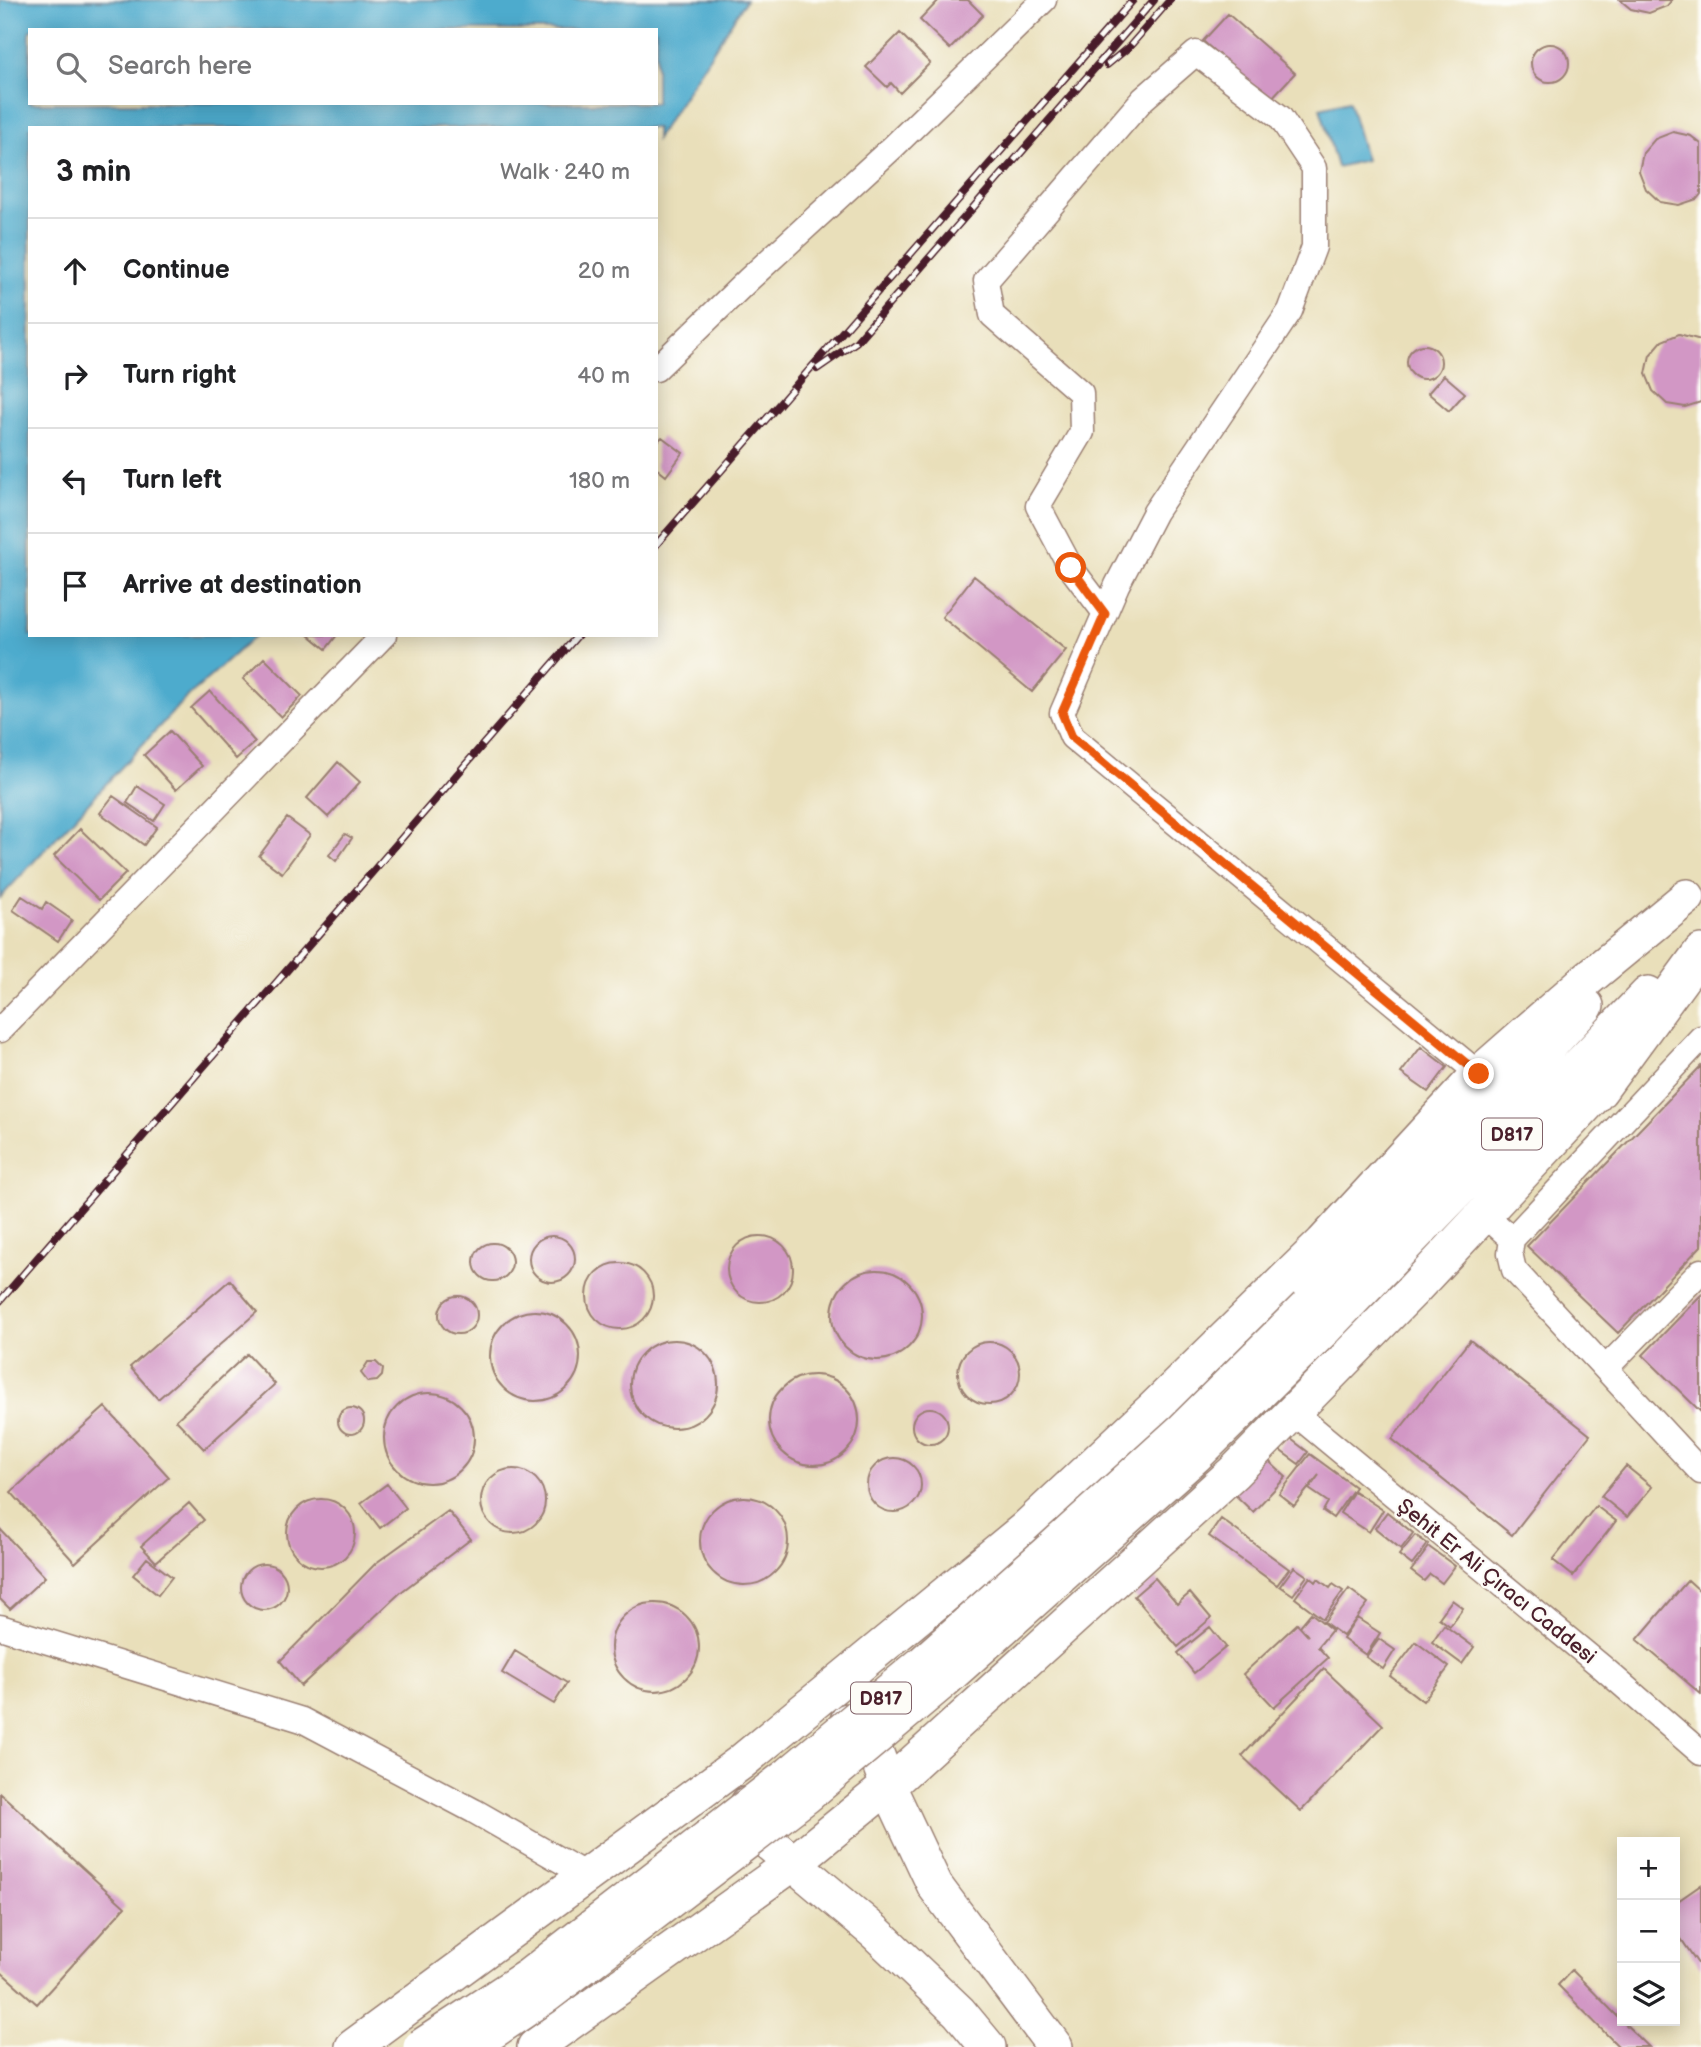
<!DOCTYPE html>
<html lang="en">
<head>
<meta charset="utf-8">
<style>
  :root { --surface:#fff; --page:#f2f2f2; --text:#202124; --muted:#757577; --line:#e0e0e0 }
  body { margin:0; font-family:"Balsamiq Sans",sans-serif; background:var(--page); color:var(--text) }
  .controls { position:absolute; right:21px; bottom:21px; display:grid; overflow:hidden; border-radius:0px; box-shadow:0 4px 18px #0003 }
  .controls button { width:63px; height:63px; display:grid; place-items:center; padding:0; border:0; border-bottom:2px solid var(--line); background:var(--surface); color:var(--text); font:35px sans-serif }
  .stop { position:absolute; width:21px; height:21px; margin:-16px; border:5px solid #ea580c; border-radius:50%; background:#fff }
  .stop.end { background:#ea580c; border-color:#fff; box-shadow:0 2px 7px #0008 }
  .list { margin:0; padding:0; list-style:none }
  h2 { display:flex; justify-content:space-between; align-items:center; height:91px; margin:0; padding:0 28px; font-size:30px }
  h2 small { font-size:23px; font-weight:400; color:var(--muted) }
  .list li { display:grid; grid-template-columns:46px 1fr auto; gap:21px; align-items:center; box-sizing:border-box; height:105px; padding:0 28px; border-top:2px solid var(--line) }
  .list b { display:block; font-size:26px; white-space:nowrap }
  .list em { font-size:23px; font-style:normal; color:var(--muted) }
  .icon { flex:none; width:38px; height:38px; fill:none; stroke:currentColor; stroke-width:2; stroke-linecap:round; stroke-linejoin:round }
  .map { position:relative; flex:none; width:1701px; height:2047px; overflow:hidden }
  .search { position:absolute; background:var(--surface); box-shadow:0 4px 18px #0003; left:28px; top:28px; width:630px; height:77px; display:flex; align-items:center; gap:18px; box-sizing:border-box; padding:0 24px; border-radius:0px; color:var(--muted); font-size:26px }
  .panel { position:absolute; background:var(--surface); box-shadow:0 4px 18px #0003; left:28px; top:126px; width:630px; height:511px; border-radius:0px }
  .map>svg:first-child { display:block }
  .water { fill:#4eabcd; stroke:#4c657c; stroke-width:2; fill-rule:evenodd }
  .building { fill:#d297c5 }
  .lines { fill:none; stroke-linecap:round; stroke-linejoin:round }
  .minor-casing { stroke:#9a7f72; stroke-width:27 }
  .highway-casing { stroke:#9a7f72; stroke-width:38 }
  .minor { stroke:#fff; stroke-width:24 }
  .highway { stroke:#fff; stroke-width:35 }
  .rail-casing { stroke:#4a1f2b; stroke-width:8 }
  .rail { stroke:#fdfcf7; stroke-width:5; stroke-dasharray:16; stroke-linecap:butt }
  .highway-bridge-casing { stroke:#9a7f72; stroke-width:38; stroke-linecap:butt }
  .highway-bridge { stroke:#fff; stroke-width:35 }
  .route { stroke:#ea580c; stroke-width:9 }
  .labels { text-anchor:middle; stroke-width:5; stroke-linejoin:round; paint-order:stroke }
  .shield { fill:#fdfcf7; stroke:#806168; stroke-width:2 }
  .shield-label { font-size:19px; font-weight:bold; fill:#4a1f2b }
  .street-label { font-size:21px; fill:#4a1f2b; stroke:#fdfcf7 }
</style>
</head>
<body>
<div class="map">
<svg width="1701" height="2047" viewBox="0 0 1701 2047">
  <rect width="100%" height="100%" fill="#fdfcf7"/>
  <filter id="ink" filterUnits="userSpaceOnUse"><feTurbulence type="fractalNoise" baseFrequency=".0143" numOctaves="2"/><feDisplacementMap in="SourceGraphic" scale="14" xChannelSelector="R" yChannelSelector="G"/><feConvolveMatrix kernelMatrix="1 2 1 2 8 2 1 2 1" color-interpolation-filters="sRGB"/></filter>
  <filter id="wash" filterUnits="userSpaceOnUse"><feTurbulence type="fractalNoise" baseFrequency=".00686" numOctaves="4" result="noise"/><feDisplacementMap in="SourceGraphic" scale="28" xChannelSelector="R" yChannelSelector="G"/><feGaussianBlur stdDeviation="1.57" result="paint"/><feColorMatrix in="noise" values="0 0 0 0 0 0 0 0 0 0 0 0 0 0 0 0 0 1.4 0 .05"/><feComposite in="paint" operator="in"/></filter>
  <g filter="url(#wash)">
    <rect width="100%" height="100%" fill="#e9dfba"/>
    <path class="water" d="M 0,0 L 746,0 L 656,139 L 656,128 L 30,128 L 30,635 L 256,635 L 183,701 L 0,898 ZM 30,30 L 656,30 L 656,103 L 30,103 Z
      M 1349,101 L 1366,160 L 1337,167 L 1320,108 Z"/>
    <g id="blocks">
      <path class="building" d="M 939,0 L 968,0 L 983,15 L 950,49 L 920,20 Z
        M 1620,0 L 1672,0 L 1667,6 L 1649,13 L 1631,9 Z
        M 1228,14 L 1295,73 L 1269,101 L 1203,41 Z
        M 900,33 L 930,63 L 900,93 L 891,83 L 887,87 L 866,67 Z
        M1531 63a19 19 0 1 1 38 0a19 19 0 1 1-38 0Z
        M 1673,132 L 1691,136 L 1701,144 L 1701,194 L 1697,199 L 1679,205 L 1660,202 L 1646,189 L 1639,171 L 1643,153 L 1655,139 Z
        M 1679,334 L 1701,340 L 1701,402 L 1685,407 L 1667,404 L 1653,391 L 1646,374 L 1650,355 L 1662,341 Z
        M1407 362a17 17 0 1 1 34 0a17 17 0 1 1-34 0Z
        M 1444,375 L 1465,393 L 1449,411 L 1428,393 Z
        M 662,437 L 683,453 L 666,476 L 656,468 L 656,443 Z
        M 974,576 L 1066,650 L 1032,692 L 942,617 Z
        M 309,635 L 337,635 L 326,649 Z
        M 264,658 L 302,696 L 281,717 L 243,679 Z
        M 210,691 L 255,742 L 236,759 L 191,708 Z
        M 170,731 L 202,766 L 176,790 L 144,755 Z
        M 338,762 L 360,782 L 328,817 L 307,798 Z
        M 137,786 L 165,804 L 154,821 L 127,803 Z
        M 113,796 L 157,827 L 144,845 L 100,813 Z
        M 287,818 L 310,835 L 282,873 L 259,856 Z
        M 80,829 L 126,873 L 99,900 L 54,856 Z
        M 345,834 L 352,838 L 336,861 L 329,855 Z
        M 22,896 L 42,909 L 46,902 L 72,920 L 58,941 L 13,910 Z
        M 1421,1047 L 1447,1067 L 1428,1092 L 1401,1073 Z
        M 1701,1066 L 1701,1246 L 1618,1333 L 1527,1246 Z
        M529 1259a23 23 0 1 1 46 0a23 23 0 1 1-46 0Z
        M727 1269a33 33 0 1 1 66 0a33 33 0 1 1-66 0Z
        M474 1262a19 19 0 1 1 38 0a19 19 0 1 1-38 0Z
        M587 1296a33 33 0 1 1 66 0a33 33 0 1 1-66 0Z
        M832 1315a45 45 0 1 1 90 0a45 45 0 1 1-90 0Z
        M 230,1280 L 257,1312 L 158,1399 L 130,1367 Z
        M 1701,1295 L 1701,1412 L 1643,1355 Z
        M439 1315a19 19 0 1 1 38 0a19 19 0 1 1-38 0Z
        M490 1356a45 45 0 1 1 90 0a45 45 0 1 1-90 0Z
        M630 1384a44 44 0 1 1 88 0a44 44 0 1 1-88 0Z
        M 1470,1340 L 1590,1435 L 1512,1535 L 1392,1439 Z
        M958 1373a31 31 0 1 1 62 0a31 31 0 1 1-62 0Z
        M 247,1354 L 275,1384 L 204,1449 L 176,1420 Z
        M 368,1362 L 376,1362 L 383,1369 L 382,1376 L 377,1381 L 368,1382 L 361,1373 Z
        M769 1420a45 45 0 1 1 90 0a45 45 0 1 1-90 0Z
        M384 1438a45 45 0 1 1 90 0a45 45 0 1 1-90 0Z
        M 105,1407 L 169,1477 L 75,1563 L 11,1492 Z
        M338 1421a13 13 0 1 1 26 0a13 13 0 1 1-26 0Z
        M912 1426a18 18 0 1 1 36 0a18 18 0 1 1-36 0Z
        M 1287,1436 L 1308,1452 L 1299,1464 L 1278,1449 Z
        M 1310,1454 L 1355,1487 L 1333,1518 L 1323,1511 L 1328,1502 L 1309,1489 L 1319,1475 L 1294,1506 L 1279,1494 Z
        M 1262,1455 L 1286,1477 L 1253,1512 L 1229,1489 Z
        M867 1485a27 27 0 1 1 54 0a27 27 0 1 1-54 0Z
        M 1626,1466 L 1652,1487 L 1627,1517 L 1601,1496 Z
        M481 1501a32 32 0 1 1 64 0a32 32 0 1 1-64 0Z
        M 387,1484 L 406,1508 L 380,1528 L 361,1503 Z
        M 1354,1491 L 1383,1510 L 1369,1532 L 1340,1513 Z
        M700 1541a44 44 0 1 1 88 0a44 44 0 1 1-88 0Z
        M287 1533a34 34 0 1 1 68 0a34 34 0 1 1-68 0Z
        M 189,1503 L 204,1520 L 156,1562 L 141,1546 Z
        M 1596,1506 L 1616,1521 L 1573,1576 L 1553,1560 Z
        M 448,1511 L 471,1539 L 401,1592 L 301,1686 L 280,1661 L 376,1563 Z
        M 1387,1512 L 1413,1533 L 1401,1549 L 1375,1528 Z
        M 1221,1519 L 1289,1569 L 1277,1585 L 1209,1536 Z
        M 0,1529 L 45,1577 L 10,1609 L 0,1599 Z
        M 1415,1535 L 1428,1544 L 1412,1565 L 1399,1555 Z
        M 1429,1547 L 1455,1566 L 1442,1583 L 1430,1574 L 1424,1581 L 1411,1571 Z
        M 147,1558 L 172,1577 L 158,1595 L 133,1575 Z
        M241 1587a23 23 0 1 1 46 0a23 23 0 1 1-46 0Z
        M 1294,1567 L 1307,1576 L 1293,1595 L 1280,1586 Z
        M 1310,1577 L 1316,1582 L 1318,1579 L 1330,1588 L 1333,1584 L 1343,1591 L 1323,1619 L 1295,1598 Z
        M 1155,1578 L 1177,1604 L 1190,1593 L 1211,1618 L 1178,1647 L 1134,1596 Z
        M 1688,1580 L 1701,1592 L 1701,1694 L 1637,1640 Z
        M 1349,1589 L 1368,1603 L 1343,1636 L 1324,1622 Z
        M 1452,1600 L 1463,1608 L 1450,1626 L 1439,1618 Z
        M611 1647a44 44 0 1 1 88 0a44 44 0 1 1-88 0Z
        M 1311,1613 L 1332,1630 L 1318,1647 L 1328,1658 L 1274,1707 L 1243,1674 L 1297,1624 L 1308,1636 L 1300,1626 Z
        M 1357,1618 L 1380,1633 L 1366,1655 L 1343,1639 Z
        M 1444,1625 L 1474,1647 L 1462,1664 L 1432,1642 Z
        M 1210,1627 L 1226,1647 L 1194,1673 L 1178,1653 Z
        M 1379,1639 L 1395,1650 L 1383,1669 L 1366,1657 Z
        M 1416,1642 L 1449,1667 L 1423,1701 L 1390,1676 Z
        M 515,1651 L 567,1683 L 554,1704 L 502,1673 Z
        M 1324,1669 L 1383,1725 L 1301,1811 L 1242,1756 Z
        M 0,1793 L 125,1907 L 37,2004 L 0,1971 Z
        M 1701,1885 L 1701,1968 L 1675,1930 L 1675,1903 Z
        M 1572,1970 L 1622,2021 L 1649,2047 L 1619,2047 L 1558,1985 Z"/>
    </g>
  </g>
  <g filter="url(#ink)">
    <use href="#blocks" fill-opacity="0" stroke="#9a7f72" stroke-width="2"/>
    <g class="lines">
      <g class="minor-casing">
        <path id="minor" d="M 656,369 L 748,280 L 893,147 L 1044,0
          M 1105,613 L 1071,568 L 1038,506 L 1082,432 L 1081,393 L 992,315 L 986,281 L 1143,99 L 1196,53 L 1280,117 L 1314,168 L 1314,247 L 1290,311 L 1155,512 L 1117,585 L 1062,713 L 1072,737 L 1479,1074
          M 0,1030 L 384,635
          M 1484,1214 L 1512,1239 L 1701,1038
          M 1512,1239 L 1510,1253 L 1514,1270 L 1701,1472
          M 1606,1368 L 1701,1271
          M 1292,1411 L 1602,1667 L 1701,1753
          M 0,1627 L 302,1720 L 474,1811 L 586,1875"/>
      </g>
      <g class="highway-casing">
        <path id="highway" d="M 1307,1307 L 1586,1006
          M 1324,1329 L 1648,994
          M 848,1721 L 877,1756 L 888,1786 L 935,1886 L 1055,2047
          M 748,1804 L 768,1842 L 876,1933 L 959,2012 L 988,2047
          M 353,2047 L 740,1763 L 1025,1529 L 1154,1408 L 1323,1243 L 1479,1074 L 1586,980 L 1687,897
          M 535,2047 L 792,1864 L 888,1786 L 1234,1472 L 1411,1292 L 1600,1090 L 1701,952"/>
      </g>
      <use href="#minor" class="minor"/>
      <use href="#highway" class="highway"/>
      <g class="rail-casing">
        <path id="rail" d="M 1107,65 L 1130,46 L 1170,0
          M 817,369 L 856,342 L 1154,0
          M 656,545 L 1133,0
          M 0,1301 L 578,635"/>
      </g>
      <use href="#rail" class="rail"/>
      <g class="highway-bridge-casing">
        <path id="highway-bridge" d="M 421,2047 L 529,1976 L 790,1774 L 922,1664 L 1046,1554 L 1184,1429 L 1307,1307
          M 469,2047 L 545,1996 L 806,1796 L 942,1682 L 1195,1456 L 1324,1329"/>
      </g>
      <use href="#highway-bridge" class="highway-bridge"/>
    </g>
  </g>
  <g class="lines" filter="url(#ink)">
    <path class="route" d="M 1071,568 L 1105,614 L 1062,713 L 1072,737 L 1479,1074"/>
  </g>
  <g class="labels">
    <g class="shield">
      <rect x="1482" y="1118.5" width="60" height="31" rx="5"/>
      <rect x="851" y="1682.5" width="60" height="31" rx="5"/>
    </g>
    <g class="shield-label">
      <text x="1512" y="1141">D817</text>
      <text x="881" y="1705">D817</text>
    </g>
    <g class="street-label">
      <text transform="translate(1497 1581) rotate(39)" y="7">Şehit Er Ali Çıracı Caddesi</text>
    </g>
  </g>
</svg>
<div class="controls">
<button>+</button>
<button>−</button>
<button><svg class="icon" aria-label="layers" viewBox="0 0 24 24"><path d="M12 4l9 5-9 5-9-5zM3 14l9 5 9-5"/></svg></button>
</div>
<div class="stop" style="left:1071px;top:568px"></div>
<div class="stop end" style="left:1479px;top:1074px"></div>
<div class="search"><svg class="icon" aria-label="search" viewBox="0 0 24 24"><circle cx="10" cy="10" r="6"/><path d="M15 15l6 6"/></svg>Search here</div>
<section class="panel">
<h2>3 min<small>Walk · 240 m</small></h2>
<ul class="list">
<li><svg class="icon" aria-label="ahead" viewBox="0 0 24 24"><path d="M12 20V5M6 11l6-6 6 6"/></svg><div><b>Continue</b></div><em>20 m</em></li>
<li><svg class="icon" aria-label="right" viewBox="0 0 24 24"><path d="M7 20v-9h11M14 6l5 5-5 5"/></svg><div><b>Turn right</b></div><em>40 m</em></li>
<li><svg class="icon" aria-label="left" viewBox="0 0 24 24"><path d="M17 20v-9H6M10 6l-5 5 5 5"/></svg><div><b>Turn left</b></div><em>180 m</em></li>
<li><svg class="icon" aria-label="arrive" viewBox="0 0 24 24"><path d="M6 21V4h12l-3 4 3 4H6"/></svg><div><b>Arrive at destination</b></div></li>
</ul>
</section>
</div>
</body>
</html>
